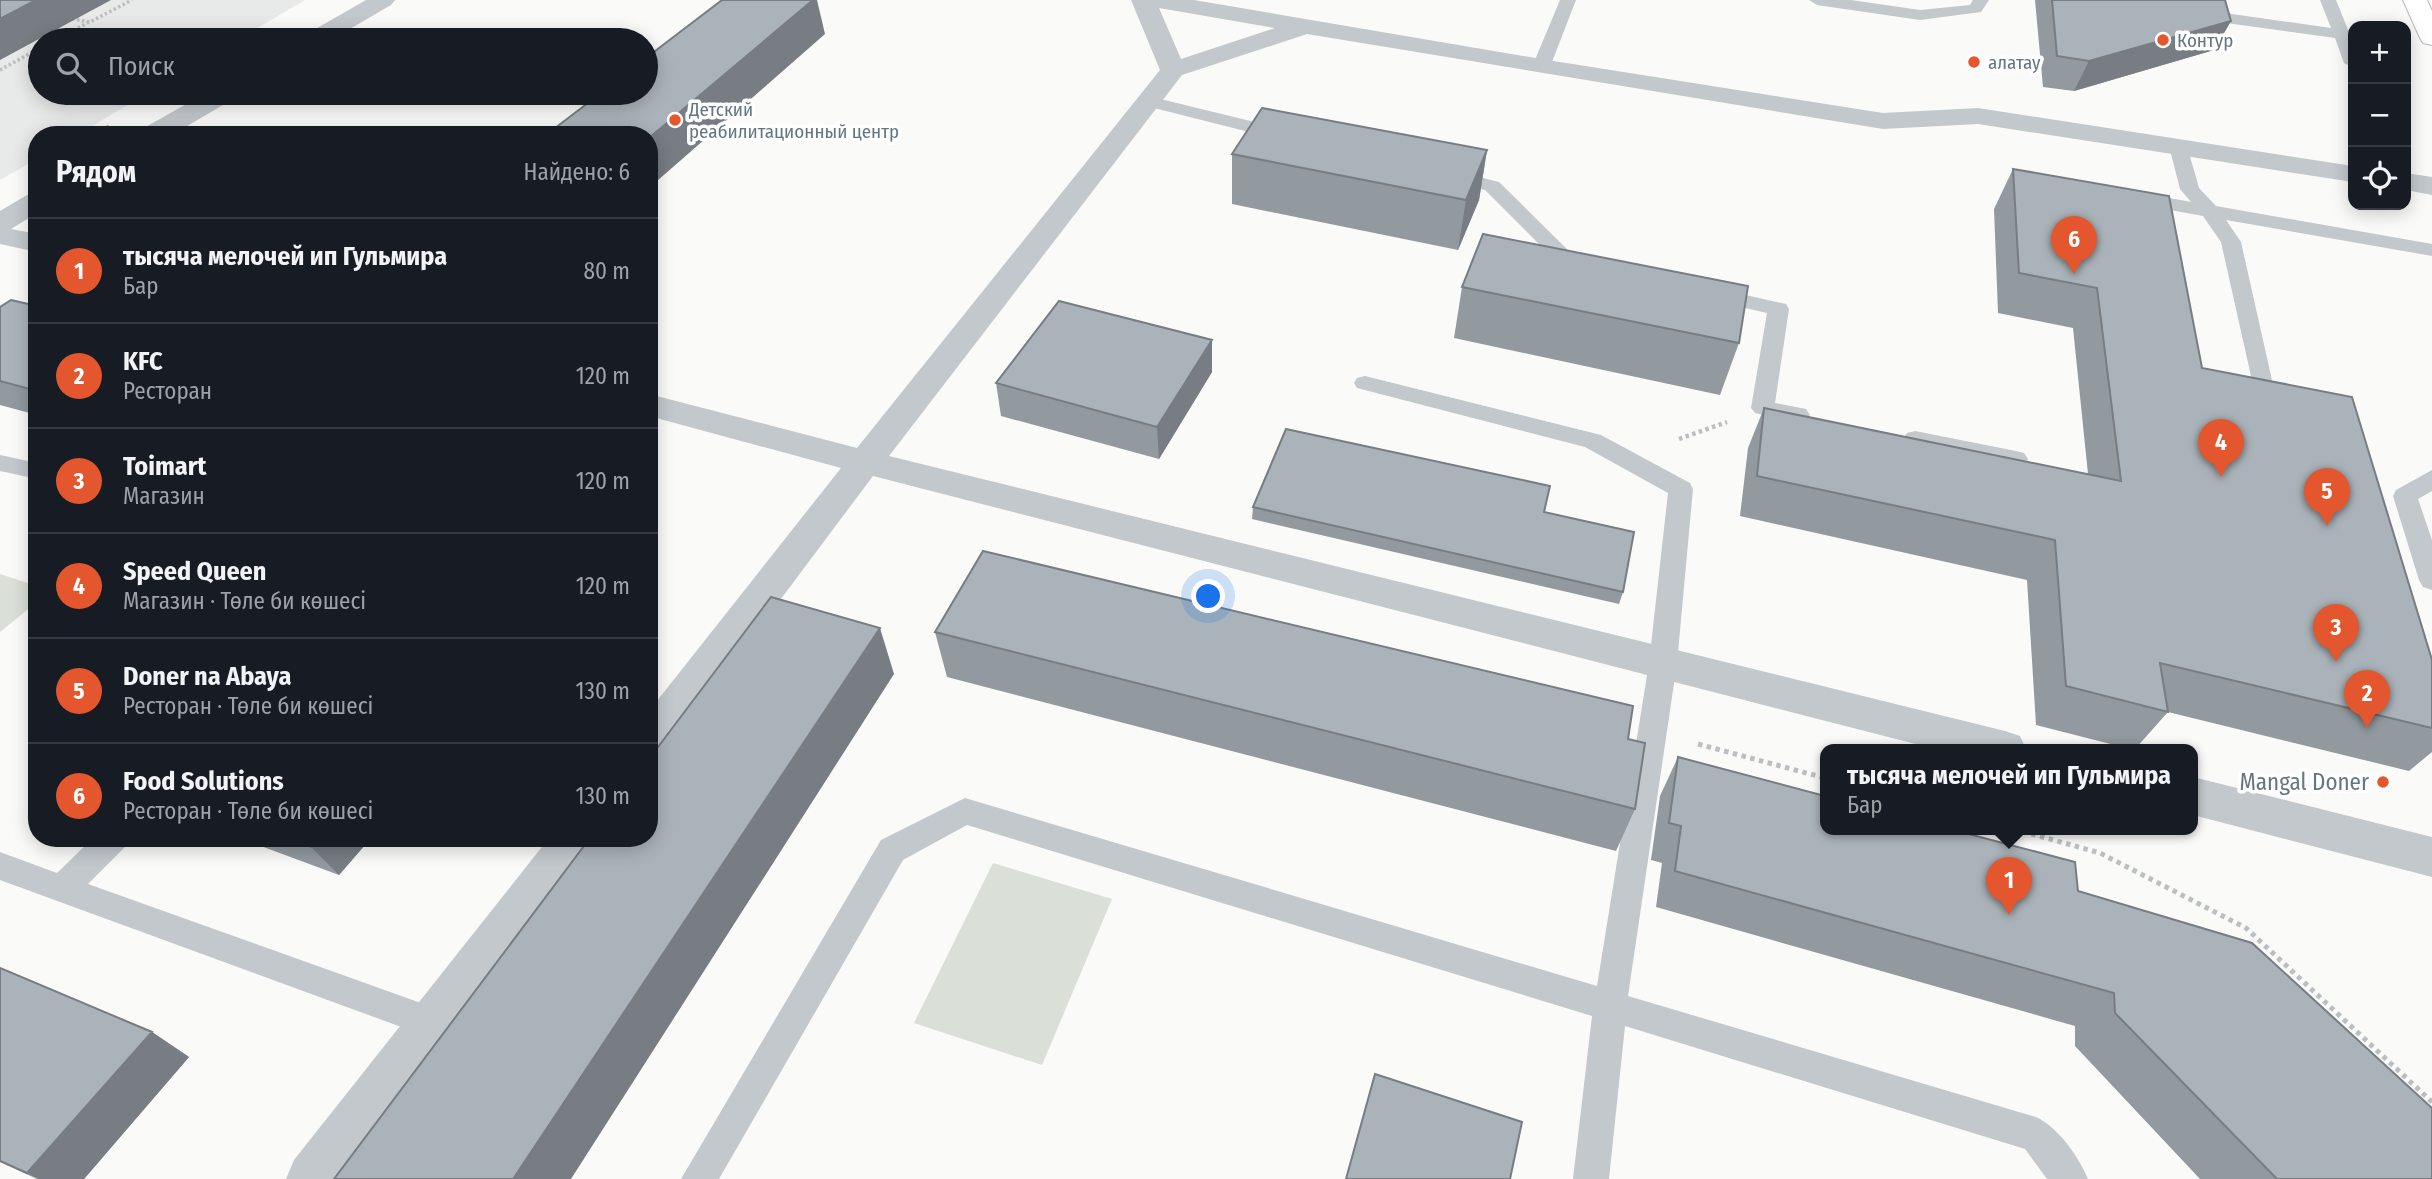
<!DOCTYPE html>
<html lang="ru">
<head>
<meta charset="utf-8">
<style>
  :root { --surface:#171b24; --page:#242831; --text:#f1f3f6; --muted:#9ea1a6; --line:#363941; --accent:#e4572e }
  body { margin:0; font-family:"Fira Sans Condensed",sans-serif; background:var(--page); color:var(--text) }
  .controls { position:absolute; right:21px; top:21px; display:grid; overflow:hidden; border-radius:14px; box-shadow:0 4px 18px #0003 }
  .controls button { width:63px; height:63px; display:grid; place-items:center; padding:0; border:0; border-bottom:2px solid var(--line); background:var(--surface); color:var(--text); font:35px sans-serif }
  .you { position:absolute; left:1209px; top:597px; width:24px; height:24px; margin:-18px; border:5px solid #fff; border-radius:50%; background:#1a73e8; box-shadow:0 0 0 10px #1a73e833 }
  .badge { display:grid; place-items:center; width:46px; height:46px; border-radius:50%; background:var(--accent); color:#fff; font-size:23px; font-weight:700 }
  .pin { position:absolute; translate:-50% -58px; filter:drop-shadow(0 2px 4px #0008) }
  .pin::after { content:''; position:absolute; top:37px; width:24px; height:21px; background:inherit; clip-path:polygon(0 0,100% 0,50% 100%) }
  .popup { position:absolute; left:1820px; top:744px; width:378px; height:91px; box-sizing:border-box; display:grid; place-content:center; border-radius:14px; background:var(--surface); filter:drop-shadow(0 2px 5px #0005); font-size:23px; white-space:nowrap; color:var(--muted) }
  .popup b { font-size:26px; color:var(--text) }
  .popup::after { content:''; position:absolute; left:50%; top:100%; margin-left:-14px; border:14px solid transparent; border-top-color:var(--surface) }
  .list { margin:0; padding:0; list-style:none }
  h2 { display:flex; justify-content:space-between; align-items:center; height:91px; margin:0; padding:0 28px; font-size:30px }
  h2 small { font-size:23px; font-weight:400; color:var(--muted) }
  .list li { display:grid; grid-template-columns:46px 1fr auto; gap:21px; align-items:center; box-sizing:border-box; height:105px; padding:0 28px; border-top:2px solid var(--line) }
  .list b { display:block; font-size:26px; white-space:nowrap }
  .list p { margin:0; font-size:23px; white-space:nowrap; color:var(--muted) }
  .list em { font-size:23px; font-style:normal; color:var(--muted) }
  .icon { flex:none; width:38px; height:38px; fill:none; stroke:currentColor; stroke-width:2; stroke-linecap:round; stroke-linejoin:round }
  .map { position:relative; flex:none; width:2432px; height:1179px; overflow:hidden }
  .search { position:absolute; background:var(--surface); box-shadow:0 4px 18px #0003; left:28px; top:28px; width:630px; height:77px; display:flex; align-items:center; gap:18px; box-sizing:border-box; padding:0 24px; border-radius:38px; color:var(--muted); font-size:26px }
  .panel { position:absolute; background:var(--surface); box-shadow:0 4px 18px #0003; left:28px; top:126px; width:630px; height:721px; border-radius:28px }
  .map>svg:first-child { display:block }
  .built { fill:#e8e9e9 }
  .green { fill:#dadfd7 }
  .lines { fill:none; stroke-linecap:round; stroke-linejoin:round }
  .secondary-casing { stroke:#b3babf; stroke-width:2 }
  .path-far2 { stroke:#bbbfc2; stroke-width:3.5; stroke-dasharray:2.5 2.5; stroke-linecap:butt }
  .path-far1 { stroke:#bbbfc2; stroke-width:4.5; stroke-dasharray:3.5 3.5; stroke-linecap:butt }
  .path { stroke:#bbbfc2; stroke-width:5; stroke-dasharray:4.5 4.5; stroke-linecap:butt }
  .service { fill:#c3c8cc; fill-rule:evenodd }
  .minor { fill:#c3c8cc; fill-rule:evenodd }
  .secondary { fill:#fff; fill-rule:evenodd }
  .wall { fill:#929a9f }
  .shaded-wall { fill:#777d82 }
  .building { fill:#aab3b9; stroke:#777d82; stroke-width:2 }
  .poi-dot { fill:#e4572e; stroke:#fff; stroke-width:2.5 }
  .labels { text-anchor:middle; stroke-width:7; stroke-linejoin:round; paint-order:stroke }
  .far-poi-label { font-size:19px; fill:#657683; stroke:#fff; text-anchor:start }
  .poi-label { font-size:23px; fill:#657683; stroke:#fff; text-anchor:end }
</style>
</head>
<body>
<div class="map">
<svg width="2432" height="1179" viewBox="0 0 2432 1179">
  <rect width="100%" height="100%" fill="#fafaf8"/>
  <path class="built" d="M 0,0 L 305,0 L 237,40 L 40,40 L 40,93 L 148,93 L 77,135 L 37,135 L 37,159 L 0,180 Z"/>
  <path class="green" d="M 0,574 L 37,586 L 37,602 L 0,632 Z
    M 993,863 L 1112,899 L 1042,1065 L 914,1023 Z"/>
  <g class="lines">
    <g class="secondary-casing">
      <path id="secondary" d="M 2403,0 L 2427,0 L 2432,11 L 2432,45 L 2423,43 L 2420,38 Z"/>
    </g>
    <path class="path-far2" d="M 72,19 L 90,22 L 132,0
      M 56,40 L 89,22
      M 259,40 L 274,32
      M 0,70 L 40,48
      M 94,135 L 109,126"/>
    <path class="path-far1" d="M 1679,439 L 1727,422"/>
    <path class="path" d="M 1698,744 L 1825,778
      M 2014,829 L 2100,853 L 2246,928 L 2432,1102"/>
    <path class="service" d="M 1560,0 L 1576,0 L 1550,67 L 1547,71 L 1535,71 L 1532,67 Z
      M 1809,0 L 1851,0 L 1920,10 L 1970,5 L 1973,0 L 1989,0 L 1981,12 L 1920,20 L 1817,5 Z
      M 2320,0 L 2336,0 L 2353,42 L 2353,68 L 2344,63 L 2335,38 L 2197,19 L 2189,14 L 2197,9 L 2331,28 Z
      M 1148,96 L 1292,131 L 1294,135 L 1285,141 L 1142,105 L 1139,101 Z
      M 2178,140 L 2187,146 L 2199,188 L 2216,206 L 2432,244 L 2432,256 L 2226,220 L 2241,242 L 2272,380 L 2269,385 L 2261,387 L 2253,385 L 2221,242 L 2203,216 L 2137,204 L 2127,198 L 2137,192 L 2191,202 L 2180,189 L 2169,146 Z
      M 1448,169 L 1499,182 L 1570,252 L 1592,258 L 1595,262 L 1592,266 L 1585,268 L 1556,261 L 1485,190 L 1441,179 L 1438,175 Z
      M 1710,287 L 1786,304 L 1789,309 L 1775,403 L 1806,409 L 1810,415 L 1806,421 L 1798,423 L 1755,413 L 1751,408 L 1767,313 L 1702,298 L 1699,293 L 1702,288 Z
      M 1365,376 L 1601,435 L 1690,483 L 1693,489 L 1677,663 L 1628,996 L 2036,1117 C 2058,1127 2079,1157 2088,1179 L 2047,1179 L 2025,1149 L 1625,1026 L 1609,1179 L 1573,1179 L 1592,1016 L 967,825 L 903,860 L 719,1179 L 681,1179 L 881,840 L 965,798 L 1597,986 L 1649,663 L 1668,493 L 1585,447 L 1357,388 L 1354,383 L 1357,378 Z
      M 1915,431 L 2016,451 L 2024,453 L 2028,459 L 2024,465 L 2016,467 L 1907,445 L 1903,439 L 1907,433 Z
      M 0,455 L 37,463 L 37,479 L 0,471 Z
      M 2432,470 L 2432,491 L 2418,499 L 2432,540 L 2432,590 L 2423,587 L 2419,580 L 2393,496 L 2396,490 Z
      M 93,838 L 129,838 L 125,847 L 88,884 L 446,1012 L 451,1023 L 446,1034 L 434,1039 L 0,880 L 0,852 L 57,873 Z"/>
    <path class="minor" d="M 366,0 L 395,0 L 391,5 L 331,40 L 302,40 L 305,35 Z
      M 1131,0 L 1194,0 L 1541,59 L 1883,113 L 1978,108 L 2353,166 L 2353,182 L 1978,124 L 1883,129 L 1307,34 L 1182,75 L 889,456 L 2005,731 L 2020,736 L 2026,749 L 1935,749 L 873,476 L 664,755 L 649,760 L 649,711 L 841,468 L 649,416 L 649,394 L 857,448 L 1160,70 ZM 1159,8 L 1275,28 L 1181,59 Z
      M 206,93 L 237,93 L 233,99 L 172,135 L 139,135 L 142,129 Z
      M 2406,173 L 2432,177 L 2432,195 L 2406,190 Z
      M 37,192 L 37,213 L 11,229 L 37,234 L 37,252 L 0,244 L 0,211 L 27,195 Z
      M 2193,777 L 2432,837 L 2432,877 L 2193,815 Z
      M 549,838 L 598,838 L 592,852 L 346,1179 L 286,1179 L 294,1160 Z"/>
    <use href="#secondary" class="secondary"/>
  </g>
  <path class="wall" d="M 2035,0 L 2225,0 L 2231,21 L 2214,50 L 2074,91 L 2043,87 Z
    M 1487,150 L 1479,200 L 1458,250 L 1232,204 L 1232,154 Z
    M 2013,169 L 2202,368 L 2432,660 L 2432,752 L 2409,771 L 2168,712 L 2135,749 L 2130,749 L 2036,725 L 2027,580 L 1740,516 L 1748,448 L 1764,408 L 2088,474 L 2073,328 L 1998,313 L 1994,209 Z
    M 1462,287 L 1739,343 L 1720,395 L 1454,338 Z
    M 37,306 L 37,415 L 0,405 L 0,307 Z
    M 1212,372 L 1159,459 L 1001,416 L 996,383 Z
    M 1253,507 L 1544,512 L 1623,592 L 1619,604 L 1252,519 Z
    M 935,632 L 1628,739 L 1635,809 L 1616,851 L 947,677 Z
    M 1678,757 L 2078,891 L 2432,1179 L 2200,1179 L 2075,1046 L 2075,1026 L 1656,907 L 1662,863 L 1651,860 L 1660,796 Z
    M 239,838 L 371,838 L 339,875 Z
    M 0,968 L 152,1032 L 189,1057 L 84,1179 L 37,1179 L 0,1162 Z"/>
  <path class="shaded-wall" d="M 36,0 L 111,0 L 0,60 L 0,19 Z
    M 813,0 L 817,0 L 825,34 L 649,188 L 649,138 Z
    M 2231,21 L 2214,50 L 2074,91 L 2089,61 Z
    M 1487,150 L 1479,200 L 1458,250 L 1466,200 Z
    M 1212,340 L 1212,372 L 1159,459 L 1157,427 Z
    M 880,628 L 894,674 L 571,1179 L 513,1179 Z
    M 318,838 L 371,838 L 339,875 L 311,847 Z
    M 152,1032 L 189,1057 L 84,1179 L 39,1179 L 27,1173 Z"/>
  <path class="building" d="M 0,0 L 36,0 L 0,19 Z
    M 722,0 L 813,0 L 649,138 L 649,135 L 546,135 L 601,93 L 646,93 L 646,58 Z
    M 2052,0 L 2225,0 L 2231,21 L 2089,61 L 2057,56 Z
    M 1262,108 L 1487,150 L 1466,200 L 1232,154 Z
    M 2013,169 L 2169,196 L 2202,368 L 2352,397 L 2432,660 L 2432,728 L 2160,663 L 2168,712 L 2066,686 L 2055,540 L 1757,476 L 1764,408 L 2121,481 L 2097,288 L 2019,273 Z
    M 1483,234 L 1748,286 L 1739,343 L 1462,287 Z
    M 11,300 L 37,306 L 37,391 L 0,381 L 0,307 Z
    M 1059,301 L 1212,340 L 1157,427 L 996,383 Z
    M 1286,429 L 1550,486 L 1544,512 L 1634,532 L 1623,592 L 1253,507 Z
    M 983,551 L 1633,706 L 1628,739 L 1645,743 L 1635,809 L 935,632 Z
    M 771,597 L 880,628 L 513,1179 L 334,1179 L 590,838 L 649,838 L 649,759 Z
    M 1678,757 L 1825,796 L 1825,829 L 1950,829 L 2075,862 L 2078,891 L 2252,943 L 2432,1108 L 2432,1179 L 2277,1179 L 2115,1013 L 2114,993 L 1675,871 L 1681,826 L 1669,823 Z
    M 287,838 L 318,838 L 311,847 Z
    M 0,968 L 152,1032 L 27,1173 L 0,1161 Z
    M 1375,1074 L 1522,1122 L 1510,1179 L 1346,1179 Z"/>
  <g class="poi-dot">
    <circle cx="2163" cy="40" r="7"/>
    <circle cx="1974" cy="62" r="7"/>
    <circle cx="675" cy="120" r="7"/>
    <circle cx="2383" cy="782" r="7"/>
  </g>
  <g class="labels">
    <g class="far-poi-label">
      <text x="2177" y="47">Контур</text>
      <text x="1988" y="69">алатау</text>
      <text x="689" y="116">Детский<tspan x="689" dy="22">реабилитационный центр</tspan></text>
    </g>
    <g class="poi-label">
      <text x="2369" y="790">Mangal Doner</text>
    </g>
  </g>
</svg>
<div class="controls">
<button>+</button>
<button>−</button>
<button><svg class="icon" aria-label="locate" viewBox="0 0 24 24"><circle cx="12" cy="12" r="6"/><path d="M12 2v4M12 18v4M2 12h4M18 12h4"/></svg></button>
</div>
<div class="you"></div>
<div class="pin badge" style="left:2009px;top:915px">1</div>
<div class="popup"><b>тысяча мелочей ип Гульмира</b>Бар</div>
<div class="pin badge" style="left:2367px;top:728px">2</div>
<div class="pin badge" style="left:2336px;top:662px">3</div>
<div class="pin badge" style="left:2221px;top:477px">4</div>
<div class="pin badge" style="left:2327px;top:526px">5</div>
<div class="pin badge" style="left:2074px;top:274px">6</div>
<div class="search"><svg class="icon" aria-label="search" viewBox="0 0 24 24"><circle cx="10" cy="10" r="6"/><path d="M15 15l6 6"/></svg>Поиск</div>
<section class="panel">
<h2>Рядом<small>Найдено: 6</small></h2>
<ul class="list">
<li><span class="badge">1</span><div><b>тысяча мелочей ип Гульмира</b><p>Бар</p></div><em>80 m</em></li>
<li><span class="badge">2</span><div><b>KFC</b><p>Ресторан</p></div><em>120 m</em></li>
<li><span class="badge">3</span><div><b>Toimart</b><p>Магазин</p></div><em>120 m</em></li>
<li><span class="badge">4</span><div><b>Speed Queen</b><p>Магазин · Төле би көшесі</p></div><em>120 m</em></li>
<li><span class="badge">5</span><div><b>Doner na Abaya</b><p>Ресторан · Төле би көшесі</p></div><em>130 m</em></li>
<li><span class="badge">6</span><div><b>Food Solutions</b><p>Ресторан · Төле би көшесі</p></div><em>130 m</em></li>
</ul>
</section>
</div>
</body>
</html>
